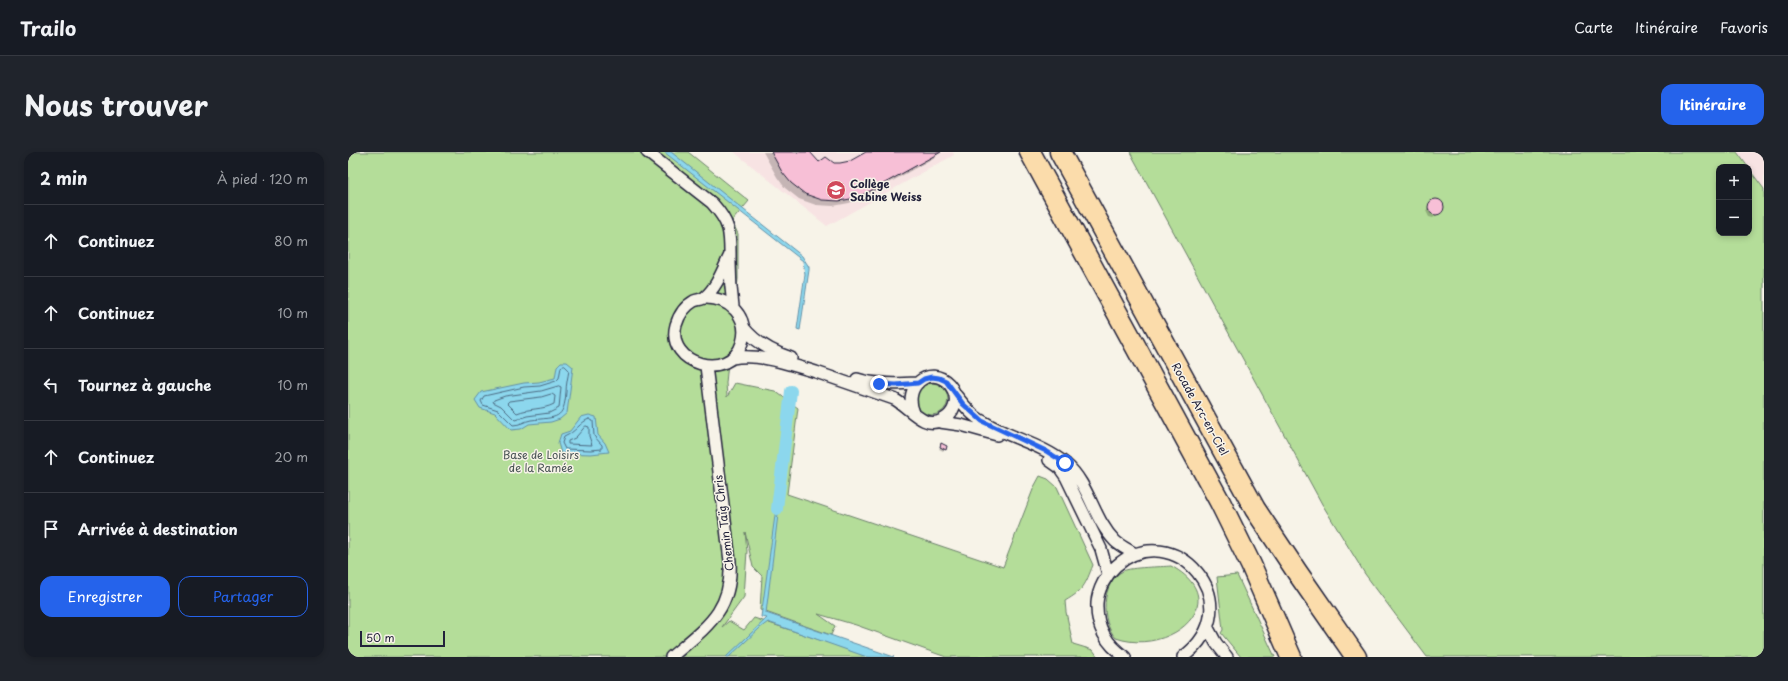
<!DOCTYPE html>
<html lang="fr">
<head>
<meta charset="utf-8">
<style>
  :root { --surface:#171b24; --page:#20242c; --text:#f1f3f6; --muted:#9ea1a6; --line:#363941; --accent:#2563eb }
  body { margin:0; font-family:"Playpen Sans",sans-serif; background:var(--page); color:var(--text) }
  .controls { position:absolute; right:12px; top:12px; display:grid; overflow:hidden; border-radius:8px; box-shadow:0 2px 6px #0003 }
  .controls button { width:36px; height:36px; display:grid; place-items:center; padding:0; border:0; border-bottom:1px solid var(--line); background:var(--surface); color:var(--text); font:20px sans-serif }
  .scale { position:absolute; left:12px; bottom:10px; width:85px; box-sizing:border-box; padding-left:4px; border:2px solid #22223b; border-top:0; font-size:11px; line-height:14px; white-space:nowrap; color:#22223b; -webkit-text-stroke:3px #f7f3e8; paint-order:stroke }
  .stop { position:absolute; width:12px; height:12px; margin:-9px; border:3px solid #2563eb; border-radius:50%; background:#fff }
  .stop.end { background:#2563eb; border-color:#fff; box-shadow:0 1px 4px #0008 }
  .list { margin:0; padding:0; list-style:none }
  h2 { display:flex; justify-content:space-between; align-items:center; height:52px; margin:0; padding:0 16px; font-size:17px }
  h2 small { font-size:13px; font-weight:400; color:var(--muted) }
  .list li { display:grid; grid-template-columns:26px 1fr auto; gap:12px; align-items:center; box-sizing:border-box; height:72px; padding:0 16px; border-top:1px solid var(--line) }
  .list b { display:block; font-size:15px; white-space:nowrap }
  .list em { font-size:13px; font-style:normal; color:var(--muted) }
  .actions { display:flex; gap:8px; padding:12px 16px }
  .actions a { flex:1; padding:9px 0; border:1px solid var(--accent); border-radius:12px; text-align:center; font-size:14px; color:var(--accent) }
  .actions .main { background:var(--accent); color:#fff }
  .icon { flex:none; width:22px; height:22px; fill:none; stroke:currentColor; stroke-width:2; stroke-linecap:round; stroke-linejoin:round }
  .map { position:relative; flex:none; width:1416px; height:505px; overflow:hidden; border-radius:12px }
  header { display:flex; align-items:center; gap:24px; box-sizing:border-box; height:56px; padding:0 20px; background:var(--surface); border-bottom:1px solid var(--line) }
  header strong { font-size:19px }
  nav { display:flex; gap:22px; margin-inline-start:auto; font-size:14px }
  .intro { display:flex; align-items:center; justify-content:space-between; box-sizing:border-box; height:96px; padding:0 24px }
  h1 { margin:0; font-size:28px }
  .button { padding:10px 18px; border-radius:12px; background:var(--accent); color:#fff; font-size:14px; font-weight:700 }
  main { display:flex; gap:24px; padding:0 24px }
  aside { flex:1; background:var(--surface); border-radius:12px; box-shadow:0 2px 6px #0003 }
  .map>svg:first-child { display:block }
  .built { fill:#f7e3e3 }
  .green { fill:#b4dd99; stroke:#6b806a }
  .water { fill:#8cd7ed; stroke:#628fa6 }
  .shadow { fill:#0003 }
  .lines { fill:none; stroke-linecap:round; stroke-linejoin:round }
  .shore { stroke:#4c6a82; stroke-width:1 }
  .canal { stroke:#8cd7ed; stroke-width:12 }
  .building { fill:#f7bfd6; stroke:#22223b }
  .street-casing { stroke:#22223b; stroke-width:14 }
  .highway-casing { stroke:#22223b; stroke-width:23 }
  .street { stroke:#f7f3e8; stroke-width:11 }
  .highway { stroke:#fbdcab; stroke-width:20 }
  .route { stroke:#2563eb; stroke-width:5 }
  .labels { text-anchor:middle; stroke-width:3; stroke-linejoin:round; paint-order:stroke }
  .poi-label { font-size:11px; font-weight:bold; fill:#22223b; stroke:#f7f3e8; text-anchor:start }
  .street-label { font-size:11px; fill:#22223b; stroke:#f7f3e8 }
  .park-label { font-size:11px; fill:#465152; stroke:#f7f3e8 }
</style>
</head>
<body>
<header>
<strong>Trailo</strong>
<nav><a>Carte</a><a>Itinéraire</a><a>Favoris</a></nav>
</header>
<div class="intro"><h1>Nous trouver</h1><a class="button">Itinéraire</a></div>
<main>
<aside>
<h2>2 min<small>À pied · 120 m</small></h2>
<ul class="list">
<li><svg class="icon" aria-label="ahead" viewBox="0 0 24 24"><path d="M12 20V5M6 11l6-6 6 6"/></svg><div><b>Continuez</b></div><em>80 m</em></li>
<li><svg class="icon" aria-label="ahead" viewBox="0 0 24 24"><path d="M12 20V5M6 11l6-6 6 6"/></svg><div><b>Continuez</b></div><em>10 m</em></li>
<li><svg class="icon" aria-label="left" viewBox="0 0 24 24"><path d="M17 20v-9H6M10 6l-5 5 5 5"/></svg><div><b>Tournez à gauche</b></div><em>10 m</em></li>
<li><svg class="icon" aria-label="ahead" viewBox="0 0 24 24"><path d="M12 20V5M6 11l6-6 6 6"/></svg><div><b>Continuez</b></div><em>20 m</em></li>
<li><svg class="icon" aria-label="arrive" viewBox="0 0 24 24"><path d="M6 21V4h12l-3 4 3 4H6"/></svg><div><b>Arrivée à destination</b></div></li>
</ul>
<div class="actions"><a class="main">Enregistrer</a><a>Partager</a></div>
</aside>
<div class="map">
<svg width="1416" height="505" viewBox="0 0 1416 505">
  <rect width="100%" height="100%" fill="#f7f3e8"/>
  <filter id="ink" filterUnits="userSpaceOnUse"><feTurbulence type="fractalNoise" baseFrequency=".025" numOctaves="2"/><feDisplacementMap in="SourceGraphic" scale="8" xChannelSelector="R" yChannelSelector="G"/><feConvolveMatrix kernelMatrix="1 2 1 2 8 2 1 2 1" color-interpolation-filters="sRGB"/></filter>
  <g filter="url(#ink)">
    <path class="built" d="M 386,0 L 605,0 L 606,3 L 479,74 Z
      M 1389,0 L 1416,0 L 1416,37 L 1401,15 Z"/>
    <path class="green" d="M 0,0 L 340,0 L 401,49 L 384,69 L 390,82 L 390,127 L 386,163 L 390,172 L 391,181 L 389,191 L 381,200 L 378,231 L 379,245 L 387,231 L 427,239 L 450,256 L 439,342 L 655,415 L 686,335 L 692,324 L 700,327 L 709,335 L 745,413 C 737,433 736,438 717,449 L 718,460 L 725,492 L 745,498 L 750,505 L 598,505 L 508,473 L 470,462 L 487,474 L 483,483 L 412,458 L 414,424 L 405,415 L 397,380 L 399,399 L 396,445 L 374,475 L 381,469 L 396,478 L 406,466 L 523,505 L 0,505 Z
      M 782,0 L 1389,0 L 1400,15 L 1371,15 L 1371,81 L 1401,81 L 1401,17 L 1416,37 L 1416,505 L 1079,505 L 1017,422 L 974,352 Z
      M568 247a16 16 0 1 1 32 0a16 16 0 1 1-32 0Z
      M 823,414 C 888,449 822,505 768,486 C 752,470 753,430 775,419 C 783,415 813,415 823,414 Z
      M 889,423 L 927,505 L 893,505 L 873,481 L 875,478 L 869,425 Z"/>
    <path class="water" d="M 316,0 L 323,0 L 454,104 L 461,115 L 461,118 L 452,178 L 449,177 L 457,122 L 455,109 Z
      M 213,210 L 219,210 L 225,215 L 219,261 L 212,267 L 203,270 L 181,272 L 173,277 L 163,278 L 147,261 L 132,256 L 127,248 L 133,240 L 176,231 L 191,230 L 207,226 L 209,214 Z
      M 441,239 L 445,240 L 418,461 L 546,505 L 519,505 L 420,470 L 412,476 L 381,505 L 378,505 L 419,466 L 413,465 L 441,262 Z
      M 241,263 L 248,265 L 250,283 L 257,291 L 261,300 L 243,302 L 213,301 L 210,291 L 213,282 L 222,279 L 233,265 Z"/>
    <path class="shadow" d="M 415,0 L 462,0 L 471,11 L 486,12 L 502,10 L 521,0 L 592,0 L 587,5 L 520,43 L 501,51 L 485,54 L 468,53 L 451,47 L 437,36 L 429,25 Z
      M 1088,49 L 1093,51 L 1095,55 L 1093,60 L 1085,66 L 1081,65 L 1078,59 L 1080,55 Z
      M 593,293 L 597,297 L 595,299 L 591,297 Z"/>
    <g class="lines">
      <path class="shore" d="M 217,214 L 221,218 C 220,225 218,232 218,240 C 216,268 209,265 183,268 C 177,269 172,273 165,273 L 150,258 L 135,253 L 133,249 L 136,244 L 176,235 L 192,234 L 208,229 L 211,226 L 213,215 Z
        M 211,234 L 213,235 L 211,256 L 201,261 L 179,264 L 167,268 L 153,254 L 145,250 L 146,248 L 157,244 L 193,239 Z
        M 204,242 L 207,244 L 206,252 C 195,258 181,256 169,261 L 159,251 L 161,249 L 193,245 Z
        M 241,267 L 245,269 L 246,284 L 254,293 L 254,297 L 243,298 L 217,297 L 214,291 L 216,285 C 228,280 232,270 241,267 Z
        M 238,274 L 241,275 L 241,284 L 244,293 L 220,292 L 220,289 L 227,286 Z"/>
      <path class="canal" d="M 429,357 L 443,239"/>
    </g>
    <path class="building" d="M 423,0 L 462,0 L 471,10 L 478,5 L 486,11 L 492,11 L 502,9 L 518,0 L 593,0 L 526,37 L 508,46 L 491,49 L 474,48 L 457,42 L 443,31 L 434,20 Z
      M1080 55a8 8 0 1 1 16 0a8 8 0 1 1-16 0Z
      M 593,291 L 599,294 L 598,298 L 592,295 Z"/>
    <g class="lines">
      <g class="street-casing">
        <path id="street" d="M 299,0 L 364,51 C 384,73 382,83 382,111 C 382,125 383,140 385,154
          M 356,146 C 381,145 402,165 394,191 C 382,230 317,213 328,173 C 331,163 337,154 346,149 C 350,147 354,148 357,145 C 369,135 375,117 382,103
          M 396,176 C 408,191 425,200 443,206
          M 384,206 C 412,201 440,212 468,220 C 494,229 520,238 546,247 C 561,255 576,278 594,268 C 600,265 604,261 606,255 C 609,247 607,239 601,232 C 582,212 554,234 566,261
          M 509,227 C 529,233 549,232 570,231
          M 607,242 C 615,252 624,264 636,270 C 661,286 694,292 718,312 C 742,333 745,367 767,389 C 772,394 781,398 787,402
          M 592,270 L 613,273 L 649,283
          M 701,308 L 711,315 L 718,325 L 753,397 L 760,422
          M 860,476 L 868,491 L 879,505
          M 323,505 C 358,475 385,459 382,409 L 358,214
          M 777,505 C 758,492 748,474 749,451 C 750,437 758,423 768,414 C 825,363 906,452 835,505"/>
      </g>
      <g class="highway-casing">
        <path id="highway" d="M 682,0 L 872,350 L 903,413 L 943,505
          M 712,0 L 907,357 L 949,420 L 1008,505"/>
      </g>
      <use href="#street" class="street"/>
      <use href="#highway" class="highway"/>
    </g>
  </g>
  <g class="lines" filter="url(#ink)">
    <path class="route" d="M 531,232 L 548,233 L 570,231 L 576,227 L 584,225 L 591,226 L 598,229 L 615,252 L 634,269 L 698,299 L 717,311"/>
  </g>
  <defs>
    <g id="school-disc" transform="scale(1)"><circle r="9.5" fill="#d1495b" stroke="#f7f3e8"/><path d="M0-5L7-2L0 1L-7-2ZM-4 1L0 2.5L4 1V4Q0 6-4 4Z" fill="#fff"/></g>
  </defs>
  <g fill-rule="evenodd">
    <use href="#school-disc" x="488" y="38"/>
  </g>
  <g class="labels">
    <g class="poi-label">
      <text x="502" y="36">Collège<tspan x="502" dy="13">Sabine Weiss</tspan></text>
    </g>
    <g class="street-label">
      <text transform="translate(852 257) rotate(61)" y="4">Rocade Arc-en-Ciel</text>
      <text transform="translate(376 371) rotate(-97)" y="4">Chemin Taïg Chris</text>
    </g>
    <g class="park-label">
      <text x="193" y="307">Base de Loisirs<tspan x="193" dy="13">de la Ramée</tspan></text>
    </g>
  </g>
</svg>
<div class="controls">
<button>+</button>
<button>−</button>
</div>
<div class="scale">50 m</div>
<div class="stop" style="left:717px;top:311px"></div>
<div class="stop end" style="left:531px;top:232px"></div>
</div>
</main>
</body>
</html>
